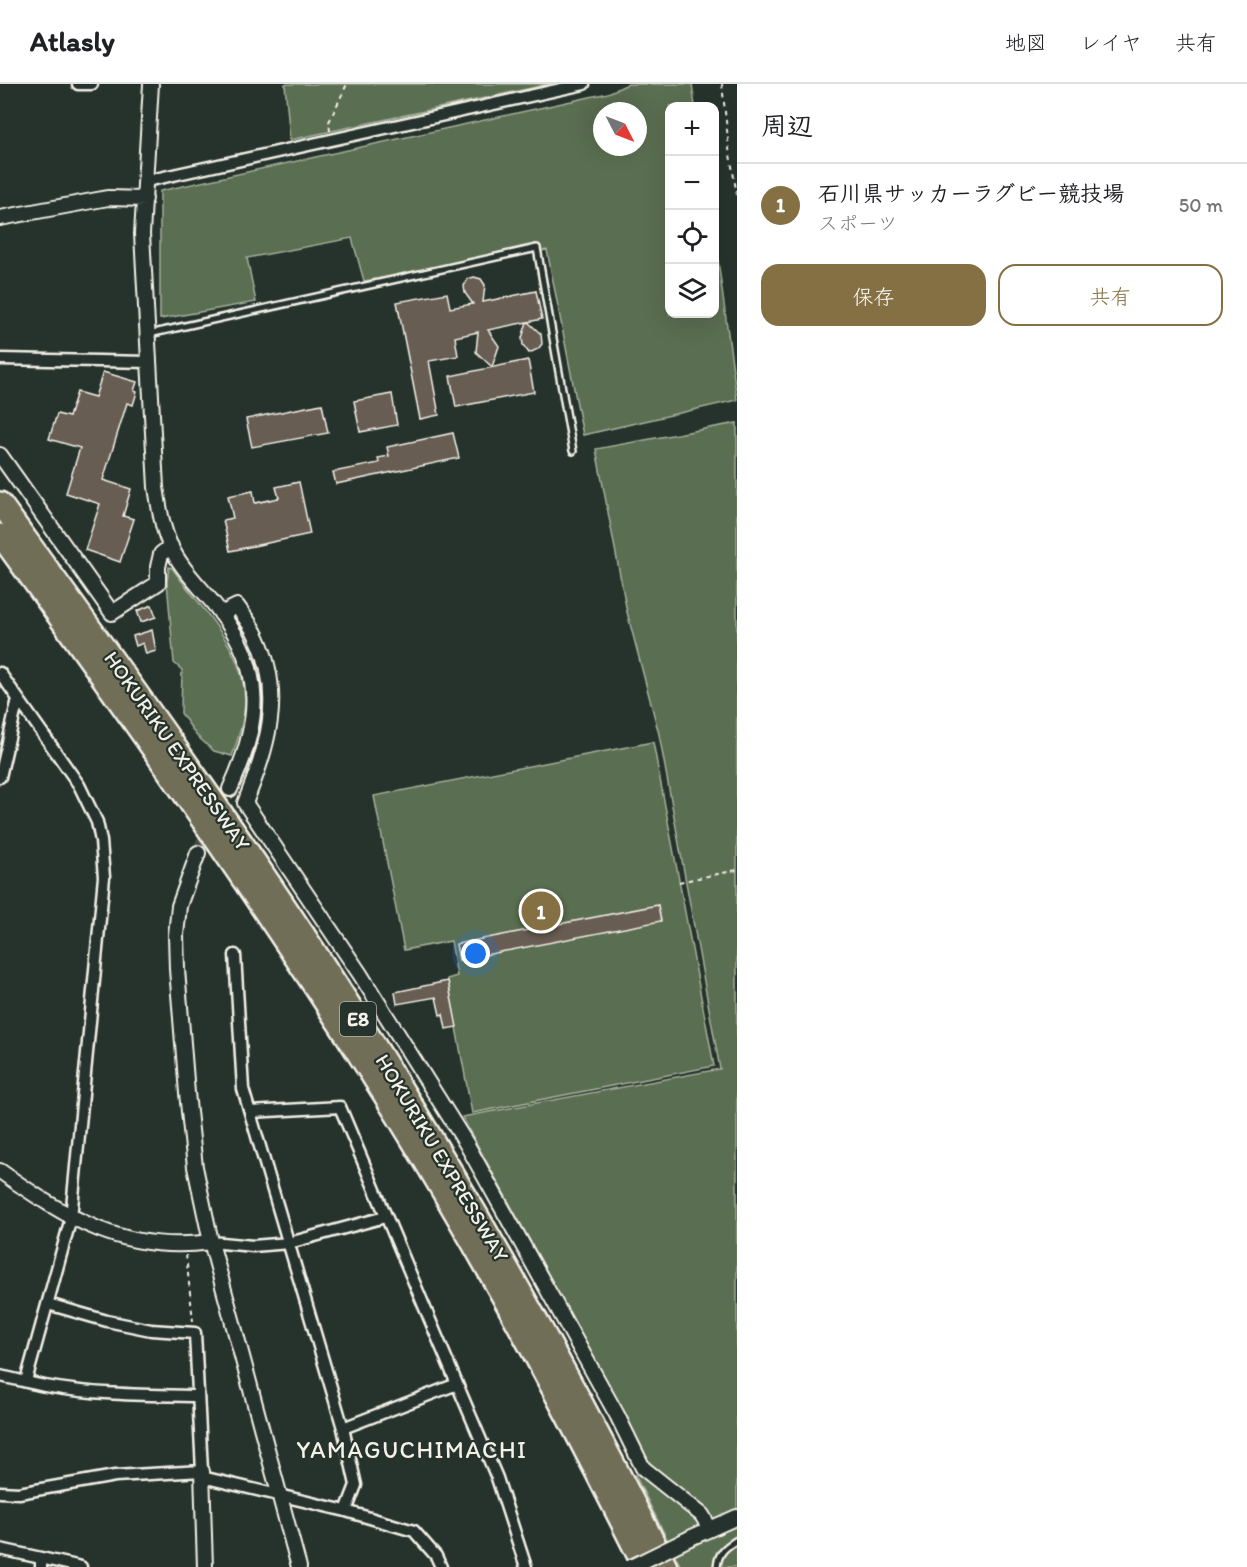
<!DOCTYPE html>
<html lang="ja">
<head>
<meta charset="utf-8">
<style>
  :root { --surface:#fff; --page:#f2f2f2; --text:#202124; --muted:#757577; --line:#e0e0e0; --accent:#847042 }
  body { margin:0; font-family:Itim,"Klee One",sans-serif; background:var(--page); color:var(--text) }
  .controls { position:absolute; right:18px; top:18px; display:grid; overflow:hidden; border-radius:12px; box-shadow:0 6px 24px #0002 }
  .controls button { width:54px; height:54px; display:grid; place-items:center; padding:0; border:0; border-bottom:2px solid var(--line); background:var(--surface); color:var(--text); font:30px sans-serif }
  .compass { position:absolute; left:593px; top:18px; width:54px; height:54px; border-radius:50%; background:var(--surface); box-shadow:0 6px 24px #0002; rotate:132deg }
  .you { position:absolute; left:476px; top:870px; width:21px; height:21px; margin:-15px; border:4px solid #fff; border-radius:50%; background:#1a73e8; box-shadow:0 0 0 9px #1a73e833 }
  .badge { display:grid; place-items:center; width:39px; height:39px; border-radius:50%; background:var(--accent); color:#fff; font-size:20px; font-weight:700 }
  .pin { position:absolute; translate:-50% -50%; border:3px solid #fff; box-shadow:0 2px 6px #0006 }
  .list { margin:0; padding:0; list-style:none }
  h2 { display:flex; justify-content:space-between; align-items:center; height:78px; margin:0; padding:0 24px; font-size:26px }
  h2 small { font-size:20px; font-weight:400; color:var(--muted) }
  .list li { display:grid; grid-template-columns:39px 1fr auto; gap:18px; align-items:center; box-sizing:border-box; height:84px; padding:0 24px; border-top:2px solid var(--line) }
  .list b { display:block; font-size:22px; white-space:nowrap }
  .list p { margin:0; font-size:20px; white-space:nowrap; color:var(--muted) }
  .list em { font-size:20px; font-style:normal; color:var(--muted) }
  .actions { display:flex; gap:12px; padding:18px 24px }
  .actions a { flex:1; padding:14px 0; border:2px solid var(--accent); border-radius:18px; text-align:center; font-size:21px; color:var(--accent) }
  .actions .main { background:var(--accent); color:#fff }
  .icon { flex:none; width:33px; height:33px; fill:none; stroke:currentColor; stroke-width:2; stroke-linecap:round; stroke-linejoin:round }
  .map { position:relative; flex:none; width:737px; height:1483px; overflow:hidden }
  header { display:flex; align-items:center; gap:36px; box-sizing:border-box; height:84px; padding:0 30px; background:var(--surface); border-bottom:2px solid var(--line) }
  header strong { font-size:28px }
  nav { display:flex; gap:33px; margin-inline-start:auto; font-size:21px }
  main { display:flex }
  aside { flex:1; background:var(--surface) }
  .map>svg:first-child { display:block }
  .green { fill:#5a6e51; stroke:#a7b09c; stroke-width:1.5; fill-rule:evenodd }
  .building { fill:#685d52; stroke:#f4f1e8; stroke-width:1.5 }
  .lines { fill:none; stroke-linecap:round; stroke-linejoin:round }
  .tertiary-tunnel { stroke:#455049; stroke-width:14; stroke-dasharray:14 7; stroke-linecap:butt }
  .service-casing { stroke:#f4f1e8; stroke-width:10 }
  .minor-casing { stroke:#f4f1e8; stroke-width:15 }
  .tertiary-casing { stroke:#f4f1e8; stroke-width:18 }
  .motorway-casing { stroke:#f4f1e8; stroke-width:26 }
  .path { stroke:#f4f1e8; stroke-width:2; stroke-dasharray:4.5 4.5; stroke-linecap:butt }
  .service { stroke:#26332d; stroke-width:5 }
  .minor { stroke:#26332d; stroke-width:10 }
  .tertiary { stroke:#26332d; stroke-width:14 }
  .motorway { stroke:#716e59; stroke-width:21 }
  .tertiary-bridge-casing { stroke:#f4f1e8; stroke-width:18; stroke-linecap:butt }
  .tertiary-bridge { stroke:#26332d; stroke-width:14 }
  .labels { text-anchor:middle; stroke-width:4.5; stroke-linejoin:round; paint-order:stroke }
  .shield { fill:#26332d; stroke:#b6b8b0; stroke-width:1.5 }
  .shield-label { font-size:20px; font-weight:bold; fill:#f4f1e8 }
  .street-label { font-size:21px; fill:#f4f1e8; stroke:#26332d }
  .quarter-label { font-size:24px; letter-spacing:1.5px; fill:#f4f1e8; stroke:#26332d }
</style>
</head>
<body>
<header>
<strong>Atlasly</strong>
<nav><a>地図</a><a>レイヤ</a><a>共有</a></nav>
</header>
<main>
<div class="map">
<svg width="737" height="1483" viewBox="0 0 737 1483">
  <rect width="100%" height="100%" fill="#26332d"/>
  <filter id="ink" filterUnits="userSpaceOnUse"><feTurbulence type="fractalNoise" baseFrequency=".0167" numOctaves="2"/><feDisplacementMap in="SourceGraphic" scale="12" xChannelSelector="R" yChannelSelector="G"/><feConvolveMatrix kernelMatrix="1 2 1 2 8 2 1 2 1" color-interpolation-filters="sRGB"/></filter>
  <g filter="url(#ink)">
    <path class="green" d="M 285,0 L 550,0 L 290,56 Z
      M 628,0 L 692,0 L 695,22 L 670,22 L 670,230 L 714,230 L 715,154 L 737,316 L 583,351 L 547,166 L 364,197 L 352,154 L 247,174 L 256,218 L 160,235 L 160,107 L 608,9 ZM 602,27 L 638,27 L 638,63 L 602,63 Z
      M 737,339 L 737,1483 L 681,1483 L 635,1391 L 646,1380 L 543,1180 L 462,1033 L 720,985 L 659,650 L 627,528 L 596,365 Z
      M 169,483 L 172,484 C 202,526 252,571 244,628 C 242,643 237,658 232,672 L 214,667 L 208,662 L 196,651 L 181,629 L 182,586 L 174,579 L 167,498 Z
      M 653,658 L 714,982 L 472,1029 L 447,895 L 457,892 L 451,857 L 404,866 L 374,712 Z"/>
    <path class="building" d="M 474,193 L 481,195 L 485,201 L 483,218 L 536,207 L 542,235 L 528,238 L 541,250 L 542,260 L 538,265 L 529,269 L 523,261 L 522,254 L 527,238 L 488,246 L 499,262 L 492,283 L 476,268 L 478,248 L 455,253 L 458,272 L 429,277 L 439,331 L 420,335 L 397,218 L 447,209 L 450,224 L 473,220 L 465,209 L 464,202 L 468,195 Z
      M 528,276 L 534,308 L 456,323 L 450,292 Z
      M 103,288 L 137,298 L 134,307 L 137,308 L 133,321 L 127,319 L 103,396 L 131,405 L 123,432 L 134,435 L 120,478 L 85,466 L 100,420 L 66,409 L 80,364 L 49,355 L 57,330 L 69,333 L 77,308 L 95,313 Z
      M 392,310 L 397,341 L 360,348 L 354,317 Z
      M 322,320 L 328,349 L 252,363 L 246,335 Z
      M 453,349 L 459,374 L 336,400 L 333,388 L 379,379 L 378,374 L 389,372 L 387,363 Z
      M 299,398 L 310,450 L 230,467 L 223,436 L 233,434 L 228,412 L 253,407 L 255,419 L 279,414 L 276,403 Z
      M 152,521 L 156,533 L 141,538 L 137,527 Z
      M 152,546 L 156,567 L 146,570 L 143,559 L 136,562 L 133,552 Z
      M 658,821 L 661,837 L 459,876 L 456,860 Z
      M 448,897 L 457,943 L 446,945 L 443,930 L 440,931 L 436,913 L 397,920 L 395,908 Z"/>
    <g class="lines">
      <path class="tertiary-tunnel" d="M 198,769 L 230,705"/>
      <g class="service-casing">
        <path id="service" d="M 149,250 L 537,164 L 573,367
          M 717,1483 C 718,1469 725,1463 737,1456"/>
      </g>
      <g class="minor-casing">
        <path id="minor" d="M 78,0 L 92,0
          M 146,97 L 584,0
          M 0,275 L 149,278
          M 0,589 L 79,701 L 97,738 L 101,757 L 104,793 L 71,1134 L 26,1297
          M 0,693 L 18,615
          M 235,871 L 243,1005 L 343,1344
          M 250,1028 L 340,1023 L 457,1300 L 343,1344 L 356,1401 L 346,1427
          M 211,1158 L 253,1162 L 289,1159 L 385,1133
          M 0,1292 C 15,1295 30,1299 45,1302 C 95,1311 147,1311 197,1312
          M 457,1300 L 497,1394 L 526,1483
          M 202,1393 L 346,1427 L 414,1447 L 436,1472 L 441,1483
          M 0,1408 L 19,1409 L 115,1392 L 202,1387 L 195,1249 L 151,1246 L 107,1237 L 48,1220
          M 0,1465 L 41,1474 L 41,1483
          M 41,1474 L 81,1483"/>
      </g>
      <g class="tertiary-casing">
        <path id="tertiary" d="M 151,0 L 142,150 L 156,403 C 159,423 162,443 170,461 C 181,486 204,506 220,528 C 266,588 260,640 230,705
          M 0,134 L 108,114 L 145,115
          M 0,371 L 112,529 L 158,499 L 158,483 L 161,470 L 171,462
          M 221,530 L 237,522 C 244,532 252,542 257,553 C 285,612 267,664 245,719 L 360,890 L 466,1059 L 617,1331 L 643,1384 L 702,1431 L 710,1445
          M 198,769 L 179,822 L 176,851 L 177,885 L 187,1009 L 195,1083 L 211,1158 L 299,1483
          M 0,1087 C 68,1135 124,1170 211,1158
          M 202,1387 L 205,1483
          M 690,1454 L 737,1433"/>
      </g>
      <g class="motorway-casing">
        <path id="motorway" d="M 0,419 C 133,603 268,787 387,981 C 488,1144 581,1311 666,1483
          M 0,451 C 127,626 252,803 368,985 C 470,1145 560,1313 644,1483"/>
      </g>
      <path class="path" d="M 722,0 L 729,65 L 737,111
        M 330,47 L 329,38 L 347,0
        M 679,798 L 737,786
        M 186,1171 L 193,1237"/>
      <use href="#service" class="service"/>
      <use href="#minor" class="minor"/>
      <use href="#tertiary" class="tertiary"/>
      <use href="#motorway" class="motorway"/>
      <g class="tertiary-bridge-casing">
        <path id="tertiary-bridge" d="M 631,1483 L 690,1454"/>
      </g>
      <use href="#tertiary-bridge" class="tertiary-bridge"/>
    </g>
  </g>
  <g class="labels">
    <rect class="shield" x="340" y="918" width="36" height="34" rx="4.5"/>
    <g class="shield-label">
      <text x="358" y="942">E8</text>
    </g>
    <g class="street-label">
      <text transform="translate(177 667) rotate(55)" y="7">HOKURIKU EXPRESSWAY</text>
      <text transform="translate(442 1074) rotate(59)" y="7">HOKURIKU EXPRESSWAY</text>
    </g>
    <g class="quarter-label">
      <text x="412" y="1374">YAMAGUCHIMACHI</text>
    </g>
  </g>
</svg>
<div class="controls">
<button>+</button>
<button>−</button>
<button><svg class="icon" aria-label="locate" viewBox="0 0 24 24"><circle cx="12" cy="12" r="6"/><path d="M12 2v4M12 18v4M2 12h4M18 12h4"/></svg></button>
<button><svg class="icon" aria-label="layers" viewBox="0 0 24 24"><path d="M12 4l9 5-9 5-9-5zM3 14l9 5 9-5"/></svg></button>
</div>
<svg class="compass" viewBox="-18 -18 36 36"><path d="M0-13l5 13h-10z" fill="#e53935"/><path d="M0 13l5-13h-10z" fill="#757577"/></svg>
<div class="you"></div>
<div class="pin badge" style="left:541px;top:827px">1</div>
</div>
<aside>
<h2>周辺<small></small></h2>
<ul class="list">
<li><span class="badge">1</span><div><b>石川県サッカーラグビー競技場</b><p>スポーツ</p></div><em>50 m</em></li>
</ul>
<div class="actions"><a class="main">保存</a><a>共有</a></div>
</aside>
</main>
</body>
</html>
